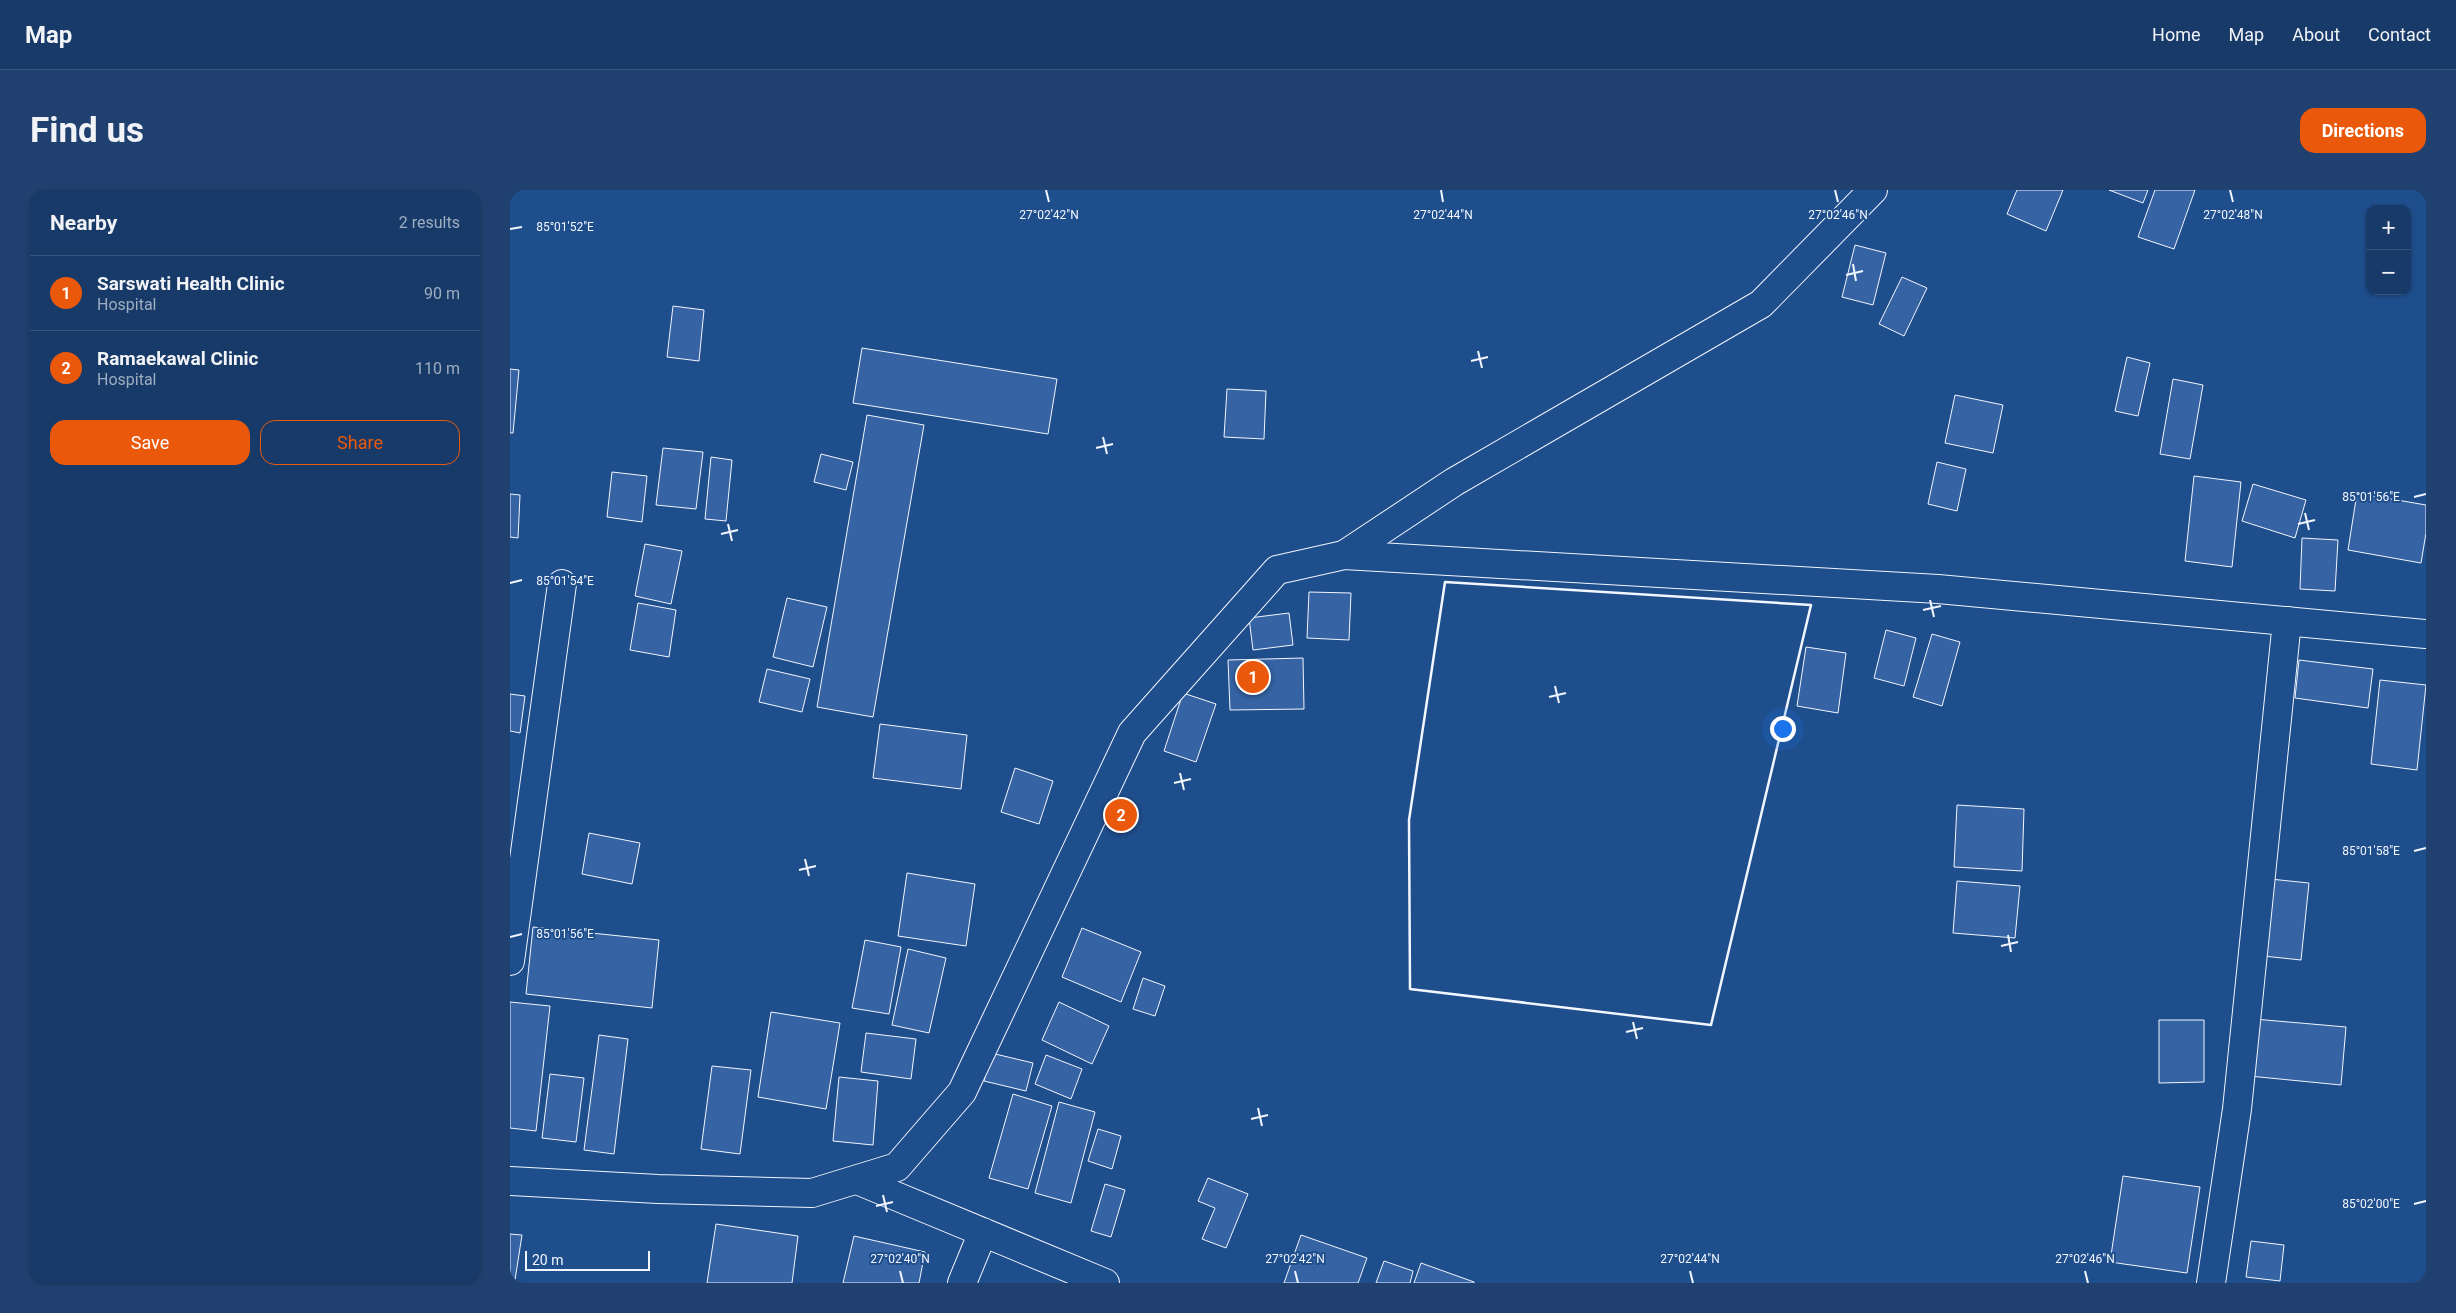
<!DOCTYPE html>
<html lang="en">
<head>
<meta charset="utf-8">
<style>
  :root { --surface:#173a69; --page:#20416f; --text:#f1f3f6; --muted:#9eadc0; --line:#36547d; --accent:#ea580c }
  body { margin:0; font-family:Roboto,sans-serif; background:var(--page); color:var(--text) }
  .controls { position:absolute; right:15px; top:15px; display:grid; overflow:hidden; border-radius:10px; box-shadow:0 1px 4px #0004 }
  .controls button { width:45px; height:45px; display:grid; place-items:center; padding:0; border:0; border-bottom:1px solid var(--line); background:var(--surface); color:var(--text); font:25px sans-serif }
  .scale { position:absolute; left:15px; bottom:12px; width:125px; box-sizing:border-box; padding-left:5px; border:2px solid #f2f6ff; border-top:0; font-size:14px; line-height:18px; white-space:nowrap; color:#f2f6ff; -webkit-text-stroke:4px #1f4e8c; paint-order:stroke }
  .you { position:absolute; left:1272px; top:538px; width:18px; height:18px; margin:-12px; border:4px solid #fff; border-radius:50%; background:#1a73e8; box-shadow:0 0 0 8px #1a73e833 }
  .badge { display:grid; place-items:center; width:32px; height:32px; border-radius:50%; background:var(--accent); color:#fff; font-size:16px; font-weight:700 }
  .pin { position:absolute; translate:-50% -50%; border:2px solid #fff; box-shadow:0 1px 5px #0006 }
  .list { margin:0; padding:0; list-style:none }
  h2 { display:flex; justify-content:space-between; align-items:center; height:65px; margin:0; padding:0 20px; font-size:21px }
  h2 small { font-size:16px; font-weight:400; color:var(--muted) }
  .list li { display:grid; grid-template-columns:32px 1fr auto; gap:15px; align-items:center; box-sizing:border-box; height:75px; padding:0 20px; border-top:1px solid var(--line) }
  .list b { display:block; font-size:19px; white-space:nowrap }
  .list p { margin:0; font-size:16px; white-space:nowrap; color:var(--muted) }
  .list em { font-size:16px; font-style:normal; color:var(--muted) }
  .actions { display:flex; gap:10px; padding:15px 20px }
  .actions a { flex:1; padding:11px 0; border:1px solid var(--accent); border-radius:15px; text-align:center; font-size:18px; color:var(--accent) }
  .actions .main { background:var(--accent); color:#fff }
  .map { position:relative; flex:none; width:1916px; height:1093px; overflow:hidden; border-radius:15px }
  header { display:flex; align-items:center; gap:30px; box-sizing:border-box; height:70px; padding:0 25px; background:var(--surface); border-bottom:1px solid var(--line) }
  header strong { font-size:24px }
  nav { display:flex; gap:28px; margin-inline-start:auto; font-size:18px }
  .intro { display:flex; align-items:center; justify-content:space-between; box-sizing:border-box; height:120px; padding:0 30px }
  h1 { margin:0; font-size:35px }
  .button { padding:12px 22px; border-radius:15px; background:var(--accent); color:#fff; font-size:18px; font-weight:700 }
  main { display:flex; gap:30px; padding:0 30px }
  aside { flex:1; background:var(--surface); border-radius:15px; box-shadow:0 1px 4px #0004 }
  .map>svg:first-child { display:block }
  .building { fill:#3563a3; stroke:#f2f6ff }
  .lines { fill:none; stroke-linecap:round; stroke-linejoin:round }
  .street-casing { stroke:#f2f6ff; stroke-width:30 }
  .secondary-casing { stroke:#f2f6ff; stroke-width:30 }
  .street { stroke:#1f4e8c; stroke-width:28 }
  .secondary { stroke:#1f4e8c; stroke-width:28 }
  .wall { stroke:#f2f6ff; stroke-width:2.5 }
  .ticks { fill:none; stroke:#f2f6ff; stroke-width:2 }
  .ticks-label { font-size:12px; text-anchor:middle; fill:#f2f6ff; stroke:#1f4e8c; stroke-width:4; stroke-linejoin:round; paint-order:stroke }
</style>
</head>
<body>
<header>
<strong>Map</strong>
<nav><a>Home</a><a>Map</a><a>About</a><a>Contact</a></nav>
</header>
<div class="intro"><h1>Find us</h1><a class="button">Directions</a></div>
<main>
<aside>
<h2>Nearby<small>2 results</small></h2>
<ul class="list">
<li><span class="badge">1</span><div><b>Sarswati Health Clinic</b><p>Hospital</p></div><em>90 m</em></li>
<li><span class="badge">2</span><div><b>Ramaekawal Clinic</b><p>Hospital</p></div><em>110 m</em></li>
</ul>
<div class="actions"><a class="main">Save</a><a>Share</a></div>
</aside>
<div class="map">
<svg width="1916" height="1093" viewBox="0 0 1916 1093">
  <rect width="100%" height="100%" fill="#1f4e8c"/>
  <path class="building" d="M 1507,0 L 1553,0 L 1536,41 L 1497,24 Z
    M 1599,0 L 1638,0 L 1633,13 Z
    M 1645,0 L 1685,0 L 1664,59 L 1628,47 Z
    M 1345,55 L 1376,63 L 1363,115 L 1332,107 Z
    M 1392,87 L 1417,98 L 1394,146 L 1369,134 Z
    M 163,116 L 194,120 L 189,171 L 157,167 Z
    M 352,158 L 547,189 L 538,244 L 343,213 Z
    M 1617,167 L 1640,173 L 1628,226 L 1605,221 Z
    M 0,179 L 9,180 L 3,243 L 0,243 Z
    M 1663,189 L 1693,195 L 1680,269 L 1650,264 Z
    M 717,199 L 756,201 L 754,249 L 714,247 Z
    M 1445,205 L 1493,215 L 1483,263 L 1435,253 Z
    M 357,225 L 414,235 L 363,527 L 307,517 Z
    M 153,258 L 193,262 L 186,319 L 146,315 Z
    M 311,264 L 343,272 L 336,300 L 304,292 Z
    M 201,267 L 222,270 L 216,331 L 195,329 Z
    M 1427,272 L 1456,279 L 1447,321 L 1418,314 Z
    M 102,282 L 137,286 L 132,332 L 97,327 Z
    M 1684,286 L 1731,292 L 1722,377 L 1675,371 Z
    M 1743,294 L 1796,310 L 1785,348 L 1732,331 Z
    M 1847,303 L 1916,315 L 1916,343 L 1911,373 L 1838,360 Z
    M 0,304 L 10,305 L 8,348 L 0,347 Z
    M 1792,348 L 1828,350 L 1825,401 L 1790,399 Z
    M 135,354 L 172,361 L 161,414 L 125,406 Z
    M 799,402 L 841,403 L 839,450 L 797,448 Z
    M 277,408 L 317,417 L 303,477 L 263,467 Z
    M 128,413 L 166,420 L 159,467 L 120,460 Z
    M 779,423 L 783,455 L 743,460 L 739,428 Z
    M 1376,440 L 1406,448 L 1394,496 L 1364,488 Z
    M 1422,444 L 1450,452 L 1432,516 L 1403,507 Z
    M 1296,457 L 1336,463 L 1328,523 L 1287,516 Z
    M 793,468 L 794,519 L 720,520 L 718,470 Z
    M 1789,470 L 1863,479 L 1858,518 L 1785,508 Z
    M 257,479 L 300,489 L 292,522 L 249,512 Z
    M 1870,490 L 1916,495 L 1907,580 L 1861,574 Z
    M 673,503 L 706,514 L 686,572 L 654,561 Z
    M 0,504 L 15,506 L 10,543 L 0,541 Z
    M 370,534 L 457,545 L 451,599 L 363,588 Z
    M 505,578 L 543,591 L 529,634 L 491,622 Z
    M 1447,615 L 1514,619 L 1512,681 L 1444,677 Z
    M 79,643 L 130,653 L 122,694 L 72,684 Z
    M 397,683 L 465,694 L 456,756 L 388,746 Z
    M 1760,689 L 1799,693 L 1791,770 L 1753,766 Z
    M 1447,691 L 1510,696 L 1505,748 L 1443,743 Z
    M 23,737 L 149,750 L 142,818 L 16,804 Z
    M 572,738 L 631,762 L 611,812 L 552,787 Z
    M 355,750 L 391,757 L 379,824 L 342,818 Z
    M 398,759 L 436,768 L 419,843 L 382,835 Z
    M 633,788 L 655,796 L 645,826 L 623,819 Z
    M 0,812 L 40,816 L 26,941 L 0,938 Z
    M 549,812 L 599,836 L 582,874 L 532,850 Z
    M 261,822 L 330,833 L 316,919 L 248,907 Z
    M 1744,829 L 1836,837 L 1831,895 L 1739,886 Z
    M 1649,830 L 1694,830 L 1694,892 L 1649,893 Z
    M 356,843 L 406,849 L 401,889 L 351,882 Z
    M 89,845 L 118,849 L 104,964 L 74,960 Z
    M 481,863 L 523,873 L 516,901 L 474,891 Z
    M 536,865 L 572,879 L 561,909 L 525,894 Z
    M 202,876 L 241,880 L 230,964 L 191,959 Z
    M 40,884 L 74,888 L 66,952 L 32,948 Z
    M 329,887 L 368,891 L 363,955 L 323,951 Z
    M 503,904 L 542,916 L 518,999 L 479,988 Z
    M 549,912 L 585,922 L 561,1013 L 525,1003 Z
    M 588,939 L 611,946 L 602,979 L 578,971 Z
    M 1613,986 L 1690,997 L 1677,1083 L 1600,1072 Z
    M 698,988 L 738,1004 L 716,1058 L 692,1049 L 705,1018 L 688,1011 Z
    M 595,994 L 615,1000 L 601,1047 L 581,1041 Z
    M 206,1034 L 288,1046 L 282,1093 L 197,1093 Z
    M 0,1044 L 12,1045 L 5,1090 L 0,1089 Z
    M 791,1045 L 857,1068 L 848,1093 L 774,1093 Z
    M 344,1046 L 415,1062 L 409,1093 L 333,1093 Z
    M 1741,1051 L 1774,1055 L 1770,1091 L 1736,1087 Z
    M 874,1071 L 903,1081 L 900,1093 L 866,1093 Z
    M 911,1073 L 964,1092 L 964,1093 L 904,1093 Z"/>
  <g class="lines">
    <g class="street-casing">
      <path id="street" d="M 834,365 L 944,292 L 1251,114 L 1363,0
        M 0,771 L 52,394
        M 347,990 L 595,1093
        M 452,1093 L 473,1042
        M 1701,1093 L 1727,919 L 1777,431"/>
    </g>
    <g class="secondary-casing">
      <path id="secondary" d="M 0,991 L 148,999 L 302,1003 L 387,977 L 452,902 L 622,543 L 767,380 L 834,365 L 1428,399 L 1916,444"/>
    </g>
    <use href="#street" class="street"/>
    <use href="#secondary" class="secondary"/>
    <path class="wall" d="M 935,392 L 1301,415 L 1201,835 L 900,799 L 899,630 Z"/>
  </g>
  <path class="ticks" d="M 536,0 L 539,12M 931,0 L 933,12M 1325,0 L 1328,12M 1720,0 L 1723,12M 0,39 L 12,37M 1343,74 L 1346,91M 1336,85 L 1353,81M 968,161 L 972,178M 961,171 L 978,167M 593,247 L 597,264M 586,258 L 603,254M 1904,307 L 1916,304M 1795,323 L 1799,340M 218,334 L 222,351M 1788,334 L 1805,330M 211,344 L 228,340M 0,393 L 12,390M 1420,410 L 1424,427M 1413,420 L 1431,416M 1045,496 L 1049,513M 1039,507 L 1056,503M 670,583 L 674,600M 664,593 L 681,589M 1904,661 L 1916,658M 295,669 L 299,686M 289,680 L 306,676M 1498,745 L 1501,762M 0,747 L 12,744M 1491,756 L 1508,752M 1123,832 L 1127,849M 1116,842 L 1133,838M 748,918 L 752,936M 741,929 L 758,925M 373,1005 L 377,1022M 1904,1014 L 1916,1011M 366,1016 L 383,1012M 390,1081 L 393,1093M 785,1081 L 788,1093M 1180,1081 L 1183,1093M 1575,1081 L 1578,1093"/>
  <g class="ticks-label">
    <text x="539" y="29">27°02'42"N</text>
    <text x="933" y="29">27°02'44"N</text>
    <text x="1328" y="29">27°02'46"N</text>
    <text x="1723" y="29">27°02'48"N</text>
    <text x="55" y="41">85°01'52"E</text>
    <text x="1861" y="311">85°01'56"E</text>
    <text x="55" y="395">85°01'54"E</text>
    <text x="1861" y="665">85°01'58"E</text>
    <text x="55" y="748">85°01'56"E</text>
    <text x="1861" y="1018">85°02'00"E</text>
    <text x="390" y="1073">27°02'40"N</text>
    <text x="785" y="1073">27°02'42"N</text>
    <text x="1180" y="1073">27°02'44"N</text>
    <text x="1575" y="1073">27°02'46"N</text>
  </g>
</svg>
<div class="controls">
<button>+</button>
<button>−</button>
</div>
<div class="scale">20 m</div>
<div class="you"></div>
<div class="pin badge" style="left:743px;top:487px">1</div>
<div class="pin badge" style="left:611px;top:625px">2</div>
</div>
</main>
</body>
</html>
